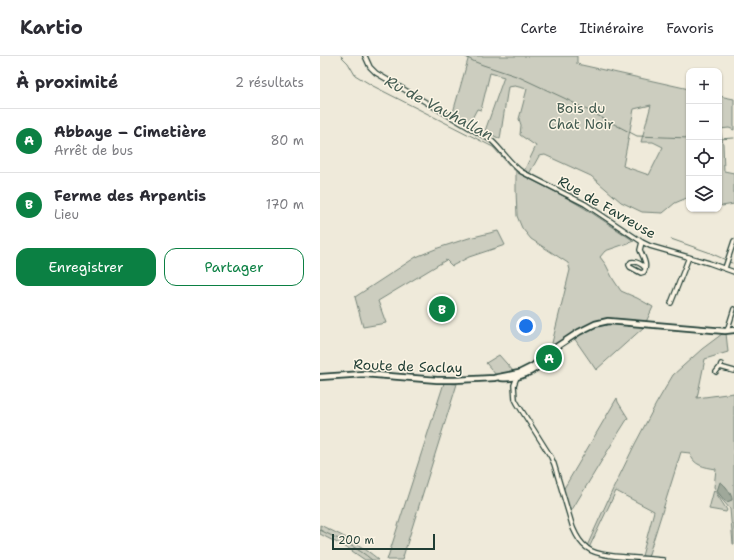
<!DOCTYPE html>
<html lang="fr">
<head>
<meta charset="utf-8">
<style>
  :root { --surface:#fff; --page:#f7f7f7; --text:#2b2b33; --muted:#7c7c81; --line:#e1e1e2; --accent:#0b8043 }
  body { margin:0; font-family:"Shantell Sans",sans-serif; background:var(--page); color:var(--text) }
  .controls { position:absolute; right:12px; top:12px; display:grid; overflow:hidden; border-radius:8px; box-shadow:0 1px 3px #0004 }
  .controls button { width:36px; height:36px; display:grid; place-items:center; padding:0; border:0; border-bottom:1px solid var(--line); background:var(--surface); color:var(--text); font:20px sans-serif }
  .scale { position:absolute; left:12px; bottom:10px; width:103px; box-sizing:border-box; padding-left:4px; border:2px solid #1f3d34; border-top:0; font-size:11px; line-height:14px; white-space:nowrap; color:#1f3d34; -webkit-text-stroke:3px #fcf5e5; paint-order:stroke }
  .you { position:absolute; left:206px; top:270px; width:14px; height:14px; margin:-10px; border:3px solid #fff; border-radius:50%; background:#1a73e8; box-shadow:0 0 0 6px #1a73e833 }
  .badge { display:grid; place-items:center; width:26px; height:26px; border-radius:50%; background:var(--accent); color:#fff; font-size:13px; font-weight:700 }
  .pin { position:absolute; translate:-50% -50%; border:2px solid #fff; box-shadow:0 1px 4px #0006 }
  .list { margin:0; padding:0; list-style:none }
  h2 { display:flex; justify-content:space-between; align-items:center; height:52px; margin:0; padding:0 16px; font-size:17px }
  h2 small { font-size:13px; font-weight:400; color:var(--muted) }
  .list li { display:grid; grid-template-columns:26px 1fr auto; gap:12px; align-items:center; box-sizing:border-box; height:64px; padding:0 16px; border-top:1px solid var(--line) }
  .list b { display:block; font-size:15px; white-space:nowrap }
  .list p { margin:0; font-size:13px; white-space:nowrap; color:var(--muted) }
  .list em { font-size:13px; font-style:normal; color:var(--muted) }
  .actions { display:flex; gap:8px; padding:12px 16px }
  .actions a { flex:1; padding:9px 0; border:1px solid var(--accent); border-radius:12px; text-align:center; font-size:14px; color:var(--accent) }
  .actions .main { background:var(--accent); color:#fff }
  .icon { flex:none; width:22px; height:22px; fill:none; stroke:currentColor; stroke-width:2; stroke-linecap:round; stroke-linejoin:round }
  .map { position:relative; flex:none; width:414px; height:504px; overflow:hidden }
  header { display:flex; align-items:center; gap:24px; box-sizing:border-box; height:56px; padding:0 20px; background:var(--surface); border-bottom:1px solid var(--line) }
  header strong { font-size:19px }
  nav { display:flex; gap:22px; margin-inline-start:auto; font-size:14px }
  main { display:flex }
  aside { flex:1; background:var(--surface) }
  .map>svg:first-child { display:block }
  .green { fill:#cccdbf; stroke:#76857a; fill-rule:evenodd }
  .water { fill:#9fa89a; stroke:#6c7d71 }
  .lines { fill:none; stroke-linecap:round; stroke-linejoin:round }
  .stream { stroke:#6c7d71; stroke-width:1 }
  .minor-casing { stroke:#1f3d34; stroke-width:6 }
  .major-casing { stroke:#1f3d34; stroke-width:8 }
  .minor { stroke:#fcf5e5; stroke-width:3.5 }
  .major { stroke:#fcf5e5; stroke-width:4.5 }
  .labels { text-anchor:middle; stroke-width:3; stroke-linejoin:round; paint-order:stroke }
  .park-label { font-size:14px; fill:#425a50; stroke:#fcf5e5 }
  .street-label { font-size:14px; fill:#1f3d34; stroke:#fcf5e5 }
  .water-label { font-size:15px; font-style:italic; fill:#455d53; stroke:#fcf5e5 }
</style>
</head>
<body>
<header>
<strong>Kartio</strong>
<nav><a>Carte</a><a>Itinéraire</a><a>Favoris</a></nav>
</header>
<main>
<aside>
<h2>À proximité<small>2 résultats</small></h2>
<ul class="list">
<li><span class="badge">A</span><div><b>Abbaye – Cimetière</b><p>Arrêt de bus</p></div><em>80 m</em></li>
<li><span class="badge">B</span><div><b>Ferme des Arpentis</b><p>Lieu</p></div><em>170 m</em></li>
</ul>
<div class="actions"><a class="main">Enregistrer</a><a>Partager</a></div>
</aside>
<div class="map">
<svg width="414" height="504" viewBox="0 0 414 504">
  <rect width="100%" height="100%" fill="#efeada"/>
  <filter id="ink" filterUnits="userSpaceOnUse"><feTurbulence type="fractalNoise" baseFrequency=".025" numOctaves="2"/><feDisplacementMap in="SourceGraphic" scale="8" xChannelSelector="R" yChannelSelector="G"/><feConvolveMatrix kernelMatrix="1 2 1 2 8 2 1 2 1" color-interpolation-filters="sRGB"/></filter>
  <g filter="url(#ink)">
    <path class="green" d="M 149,0 L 257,0 L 257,8 L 369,33 L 369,141 L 355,147 L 343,157 L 322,156 L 301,146 L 271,120 L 225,99 L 219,100 L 209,118 L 204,115 L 216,90 L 200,79 L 201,69 L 199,63 L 207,33 L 195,30 L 188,31 L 180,83 L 165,75 L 184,21 L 170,17 L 161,54 L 157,53 L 149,68 L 144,67 L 132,60 ZM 331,49 L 321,86 L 333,86 L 343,91 L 329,119 L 303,110 L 314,53 Z
      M 399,40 L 414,43 L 414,74 L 409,72 L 400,73 L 403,88 L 404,115 L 414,117 L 414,148 L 402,150 L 399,148 Z
      M 196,115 L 232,133 L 269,155 L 314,185 L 285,195 L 280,201 L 286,209 L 293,223 L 301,235 L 317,242 L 333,251 L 326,266 L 288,265 L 249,280 L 233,290 L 232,287 L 250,214 L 248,207 L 211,183 L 202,172 L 197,160 L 196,134 Z
      M 178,175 L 185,189 L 149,201 L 132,210 L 126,204 L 58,245 L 66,267 L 43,271 L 35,241 L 96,201 L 118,192 L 149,182 Z
      M 284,268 L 293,268 L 307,269 L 308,271 L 311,269 L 324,271 L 276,314 L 272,308 L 254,282 L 272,272 L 281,269 L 284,269 Z
      M 406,277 L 408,296 L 385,303 L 377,342 L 414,337 L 414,488 L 413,488 L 410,453 L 399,440 L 394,431 L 396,413 C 385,411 373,410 370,397 L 361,396 L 328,501 L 322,500 L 334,455 L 296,435 L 269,492 L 267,490 L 293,433 L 315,388 L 336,348 L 353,319 L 382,293 L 402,278 Z
      M 179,299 L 194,316 L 176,319 L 166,307 Z
      M 124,327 L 137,328 L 82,504 L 67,504 Z
      M 297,342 L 298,346 L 308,362 L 296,381 L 250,457 L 243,434 Z
      M 394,434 L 407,454 L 406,456 L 389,453 Z
      M 0,469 C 21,479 42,489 59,504 L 45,504 L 29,493 L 0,478 Z"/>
    <path class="water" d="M 400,426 C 405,428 412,438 412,444 L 407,446 L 404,444 L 397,435 Z"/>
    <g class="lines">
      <path class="stream" d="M 21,0 L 28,7 L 35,19 L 53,30 L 173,91 L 191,111 L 198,117 L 269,153 L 311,182
        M 144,0 L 153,5 L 163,9 L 199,21 L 244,42 L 317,80 L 369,82
        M 399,83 L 414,82
        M 351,183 L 388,196 L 406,204
        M 409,206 L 412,207
        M 0,474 C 18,483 37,491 52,504"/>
      <g class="minor-casing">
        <path id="minor" d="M 45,0 L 50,11 L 56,17 L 172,85 C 183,95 190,108 202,116 L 265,148 L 322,186 L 330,190 L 389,207 L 414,216
          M 322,186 L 320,194 C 323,201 328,209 324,216 L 321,217 L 310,211 L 309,209 L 311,206 C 316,205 322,208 325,212
          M 405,212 L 414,185
          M 351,247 L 369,201
          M 407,275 L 414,253
          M 400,311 L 414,315
          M 396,316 L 400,311 L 401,308
          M 197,321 L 194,329 L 195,343 L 197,347 L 231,401 L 234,408 L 253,472 C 256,479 260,487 267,492 C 280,503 324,501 343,504"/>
      </g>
      <g class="major-casing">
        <path id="major" d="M 0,321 L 44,318 L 117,324 L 135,324 L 174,322 L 199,317 L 213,310 L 220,304 L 227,297 L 259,276 L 275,268 L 288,265 L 405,275 L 414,274
          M 181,322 C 202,324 223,312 232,293"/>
      </g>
      <use href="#minor" class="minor"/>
      <use href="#major" class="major"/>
    </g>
  </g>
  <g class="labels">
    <g class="park-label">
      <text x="261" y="57">Bois du<tspan x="261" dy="16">Chat Noir</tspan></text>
    </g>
    <g class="street-label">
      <text transform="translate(287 151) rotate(30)" y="5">Rue de Favreuse</text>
      <text transform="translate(88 310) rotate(2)" y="5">Route de Saclay</text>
    </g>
    <g class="water-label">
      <text transform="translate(119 52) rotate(28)" y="5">Ru de Vauhallan</text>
    </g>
  </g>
</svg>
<div class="controls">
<button>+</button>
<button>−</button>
<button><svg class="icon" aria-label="locate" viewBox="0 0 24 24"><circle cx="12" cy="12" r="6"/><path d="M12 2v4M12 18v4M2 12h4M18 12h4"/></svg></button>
<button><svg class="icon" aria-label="layers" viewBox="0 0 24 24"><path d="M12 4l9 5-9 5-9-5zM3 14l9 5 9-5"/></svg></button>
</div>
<div class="scale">200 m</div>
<div class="you"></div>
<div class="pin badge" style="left:229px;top:302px">A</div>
<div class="pin badge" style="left:122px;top:253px">B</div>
</div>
</main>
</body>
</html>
